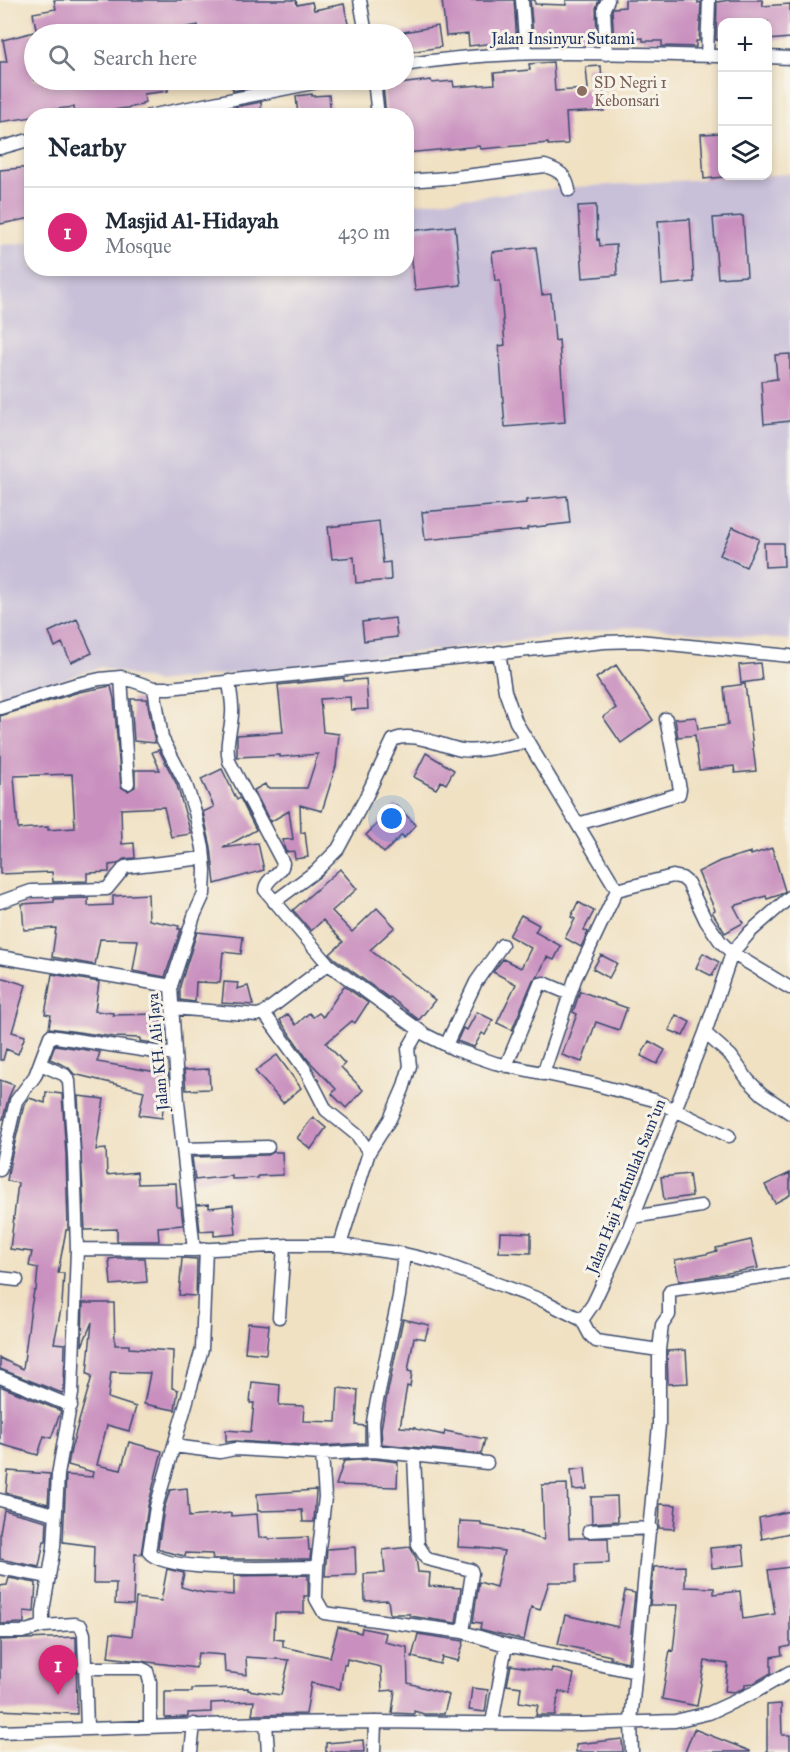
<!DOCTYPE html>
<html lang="en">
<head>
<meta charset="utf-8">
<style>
  :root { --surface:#fff; --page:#f2f2f3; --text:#1f2937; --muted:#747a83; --line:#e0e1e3; --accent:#db2777 }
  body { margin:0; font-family:"IM FELL Great Primer",serif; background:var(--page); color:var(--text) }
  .controls { position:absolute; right:18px; top:18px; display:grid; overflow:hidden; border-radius:12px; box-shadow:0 3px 9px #0003 }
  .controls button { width:54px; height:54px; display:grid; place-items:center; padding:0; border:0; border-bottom:2px solid var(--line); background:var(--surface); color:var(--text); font:30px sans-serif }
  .you { position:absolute; left:392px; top:819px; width:21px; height:21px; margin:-15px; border:4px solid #fff; border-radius:50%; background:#1a73e8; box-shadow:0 0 0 9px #1a73e833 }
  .badge { display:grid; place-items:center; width:39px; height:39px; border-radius:50%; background:var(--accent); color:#fff; font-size:20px; font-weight:700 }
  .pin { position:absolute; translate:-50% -50px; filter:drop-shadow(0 2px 3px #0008) }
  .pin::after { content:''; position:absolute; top:32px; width:21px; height:18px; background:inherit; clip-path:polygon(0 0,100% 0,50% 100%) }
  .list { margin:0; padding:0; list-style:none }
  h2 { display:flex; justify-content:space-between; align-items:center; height:78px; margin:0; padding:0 24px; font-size:26px }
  h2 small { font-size:20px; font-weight:400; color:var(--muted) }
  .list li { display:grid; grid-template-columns:39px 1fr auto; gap:18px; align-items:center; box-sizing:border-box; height:90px; padding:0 24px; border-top:2px solid var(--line) }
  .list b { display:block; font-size:22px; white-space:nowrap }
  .list p { margin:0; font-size:20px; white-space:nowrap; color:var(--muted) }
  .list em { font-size:20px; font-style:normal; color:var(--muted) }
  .icon { flex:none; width:33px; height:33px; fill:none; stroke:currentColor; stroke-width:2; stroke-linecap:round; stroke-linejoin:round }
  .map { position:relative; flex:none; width:790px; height:1752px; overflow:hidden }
  .search { position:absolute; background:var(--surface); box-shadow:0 3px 9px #0003; left:24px; top:24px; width:390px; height:66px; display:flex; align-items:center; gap:15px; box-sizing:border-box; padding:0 21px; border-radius:33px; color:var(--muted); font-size:22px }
  .panel { position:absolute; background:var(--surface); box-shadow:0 3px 9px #0003; left:24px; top:108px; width:390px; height:168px; border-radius:24px }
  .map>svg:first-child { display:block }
  .industrial { fill:#c8bfd8 }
  .building { fill:#c990bf; fill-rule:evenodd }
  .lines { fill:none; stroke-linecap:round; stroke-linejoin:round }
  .minor-casing { stroke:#3b4a6d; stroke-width:15 }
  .minor { stroke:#fff; stroke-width:12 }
  .education-dot { fill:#8d6e63; stroke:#f7f3e8; stroke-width:2 }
  .labels { text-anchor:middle; stroke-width:6; stroke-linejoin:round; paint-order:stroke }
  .street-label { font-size:16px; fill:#1b2f5e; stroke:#f7f3e8 }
  .education-label { font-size:16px; fill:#785e54; stroke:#f7f3e8; text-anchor:start }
</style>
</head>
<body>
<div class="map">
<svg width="790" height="1752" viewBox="0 0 790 1752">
  <rect width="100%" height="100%" fill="#f7f3e8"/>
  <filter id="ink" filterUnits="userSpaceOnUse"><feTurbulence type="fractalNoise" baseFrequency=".0167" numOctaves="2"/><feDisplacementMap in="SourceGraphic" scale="12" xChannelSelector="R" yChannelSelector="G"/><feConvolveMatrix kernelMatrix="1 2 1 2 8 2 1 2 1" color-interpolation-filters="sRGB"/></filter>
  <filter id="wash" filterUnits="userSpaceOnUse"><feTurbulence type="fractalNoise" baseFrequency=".008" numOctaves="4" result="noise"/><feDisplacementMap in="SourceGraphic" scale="24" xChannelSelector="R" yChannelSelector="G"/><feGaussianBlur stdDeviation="1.35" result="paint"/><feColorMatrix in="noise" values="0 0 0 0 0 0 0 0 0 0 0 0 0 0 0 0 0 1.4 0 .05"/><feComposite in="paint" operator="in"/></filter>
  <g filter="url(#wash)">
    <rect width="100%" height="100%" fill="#f0e1c3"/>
    <path class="industrial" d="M 790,174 L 790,640 L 633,627 L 156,682 L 101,667 L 0,700 L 0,245 L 31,242 L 32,268 L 406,268 L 407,204 L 559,188 Z"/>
    <g id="blocks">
      <path class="building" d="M 54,0 L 296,0 L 297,5 L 312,2 L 314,10 L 344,4 L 349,29 L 318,34 L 207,34 L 205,27 L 199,29 L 198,25 L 160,32 L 160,34 L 37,34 L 33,13 L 56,9 Z
        M 442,0 L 514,0 L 517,43 L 504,45 L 504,42 L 469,46 L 468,34 L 446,36 Z
        M 530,0 L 535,0 L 535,4 L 566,5 L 566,0 L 599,0 L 596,8 L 597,37 L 553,39 L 553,35 L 533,34 Z
        M 625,0 L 698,0 L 698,3 L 701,2 L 699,41 L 696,41 L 696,47 L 662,46 L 662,41 L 643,41 L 643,38 L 614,40 L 612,10 L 613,8 L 625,7 Z
        M 730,0 L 762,0 L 763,6 L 790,4 L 790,38 L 768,40 L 768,22 L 723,22 L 723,40 L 716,40 L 717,2 Z
        M 438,26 L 441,47 L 404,53 L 404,32 Z
        M 34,32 L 34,80 L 167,80 L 168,91 L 144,94 L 145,102 L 142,103 L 142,105 L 127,108 L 75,116 L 74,107 L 48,110 L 49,112 L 39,113 L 40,116 L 0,122 L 0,62 L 7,62 L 3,40 Z
        M 553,62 L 555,91 L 588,89 L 586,67 L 601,66 L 604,111 L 566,113 L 568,144 L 548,145 L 548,143 L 481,149 L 480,146 L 406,153 L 406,116 L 386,116 L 383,86 L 431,80 L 432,83 L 453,81 L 454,87 L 495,84 L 494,73 L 530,70 L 529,64 Z
        M 231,80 L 251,80 L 252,87 L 233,91 Z
        M 312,94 L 312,96 L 329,95 L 331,116 L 298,116 L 296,96 Z
        M 261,102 L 262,116 L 237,116 L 235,107 Z
        M 723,133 L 723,177 L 704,179 L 701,134 Z
        M 32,167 L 32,218 L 0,224 L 0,170 Z
        M 596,205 L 597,240 L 599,239 L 600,246 L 616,245 L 617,275 L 583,278 L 578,206 Z
        M 743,216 L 747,276 L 718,278 L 713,218 Z
        M 690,219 L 694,282 L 662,285 L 658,221 Z
        M 455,226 L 461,285 L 415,290 L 409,231 Z
        M 536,247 L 542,295 L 551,294 L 555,341 L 559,340 L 565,422 L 505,427 L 499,346 L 505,345 L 500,281 L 495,281 L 492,252 Z
        M 790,354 L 790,421 L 764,424 L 761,381 L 777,379 L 775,355 Z
        M 567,496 L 570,523 L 527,528 L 527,530 L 425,540 L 422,512 L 526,503 L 526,500 Z
        M 379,521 L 383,563 L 390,562 L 391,580 L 356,583 L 354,557 L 332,559 L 328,527 Z
        M 733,527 L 759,539 L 746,567 L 720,555 Z
        M 764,543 L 783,543 L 784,566 L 765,567 Z
        M 395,618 L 397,637 L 364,641 L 362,622 Z
        M 77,619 L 92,653 L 71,662 L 62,643 L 55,647 L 49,632 Z
        M 760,663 L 762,680 L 741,683 L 739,665 Z
        M 616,665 L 653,720 L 621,743 L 603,717 L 616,708 L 596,678 Z
        M 344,678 L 344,681 L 366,679 L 368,709 L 351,710 L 350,697 L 320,699 L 323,732 L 339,734 L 336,766 L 322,811 L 300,805 L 301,833 L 305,832 L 308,857 L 295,859 L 294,851 L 286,852 L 284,847 L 283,840 L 293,839 L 289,811 L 270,822 L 254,790 L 265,784 L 267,788 L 307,788 L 318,754 L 280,757 L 280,755 L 237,757 L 237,735 L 283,732 L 278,685 Z
        M 745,684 L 756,771 L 735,773 L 734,766 L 699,770 L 695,735 L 678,737 L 675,719 L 696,717 L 698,729 L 728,725 L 724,687 Z
        M 111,686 L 114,699 L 121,787 L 128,791 L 135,787 L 135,770 L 160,770 L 152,752 L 159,750 L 177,785 L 191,834 L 171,837 L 164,807 L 121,809 L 122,844 L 134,843 L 135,858 L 124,859 L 117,864 L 109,865 L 109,872 L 87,873 L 87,881 L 53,882 L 52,872 L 0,874 L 0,716 L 79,692 ZM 72,774 L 75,828 L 48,830 L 48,827 L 18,829 L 14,776 Z
        M 131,699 L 147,699 L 155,743 L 134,741 Z
        M 426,753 L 454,770 L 446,784 L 441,781 L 436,789 L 414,777 Z
        M 222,769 L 237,800 L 240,798 L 256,830 L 223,848 L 258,843 L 264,870 L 215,884 L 211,847 L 203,812 L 214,807 L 201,779 Z
        M 396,805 L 416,825 L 404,838 L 402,835 L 384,853 L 366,835 Z
        M 772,848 L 785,891 L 779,895 L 767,899 L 766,896 L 734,906 L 743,923 L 725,933 L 712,912 L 715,910 L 698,872 L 720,861 L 751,852 L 751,855 Z
        M 340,869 L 357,889 L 332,911 L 352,932 L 377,908 L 395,927 L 370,950 L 435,1000 L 419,1020 L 390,997 L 389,998 L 334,958 L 330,954 L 343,942 L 323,920 L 311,931 L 293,910 Z
        M 148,894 L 149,920 L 179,926 L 178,929 L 181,929 L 165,977 L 133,971 L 138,940 L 100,939 L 95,965 L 52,957 L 56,928 L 24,930 L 22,904 L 54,902 L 54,899 L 88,898 L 88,906 L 113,905 L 113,896 Z
        M 578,902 L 594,911 L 584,930 L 588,932 L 581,947 L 565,938 L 575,919 L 571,917 Z
        M 521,915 L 539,925 L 535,932 L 561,946 L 554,960 L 547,957 L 538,976 L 533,980 L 512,1030 L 497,1023 L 516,984 L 493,972 L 503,959 L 521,968 L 531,948 L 509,936 Z
        M 197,932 L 243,937 L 241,954 L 223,952 L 220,983 L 196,982 L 195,1002 L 180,1000 L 180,986 Z
        M 703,953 L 719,962 L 712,976 L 696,968 Z
        M 601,955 L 617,963 L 609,978 L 593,969 Z
        M 52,974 L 99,982 L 95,1011 L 113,1013 L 113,1015 L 161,1014 L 160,1044 L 140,1041 L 140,1038 L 114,1037 L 49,1028 L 51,1015 L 45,1014 Z
        M 0,977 L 26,985 L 12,1032 L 25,1036 L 18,1054 L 6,1049 L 3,1060 L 0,1060 Z
        M 224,982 L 238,983 L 237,989 L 248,986 L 253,1005 L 222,1003 Z
        M 344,986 L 368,1003 L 355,1023 L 352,1021 L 326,1043 L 345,1064 L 341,1067 L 363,1090 L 346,1108 L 332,1094 L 336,1089 L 308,1060 L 280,1020 L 288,1014 L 296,1025 L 309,1013 L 313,1017 L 319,1013 L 323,1017 Z
        M 580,991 L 627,1008 L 619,1030 L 596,1022 L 582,1062 L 562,1055 L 577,1014 L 573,1012 Z
        M 477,1012 L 493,1020 L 485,1035 L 482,1033 L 474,1047 L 457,1041 L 463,1028 L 467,1030 Z
        M 676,1015 L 690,1022 L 683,1036 L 669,1030 Z
        M 649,1041 L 665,1050 L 657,1064 L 641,1056 Z
        M 55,1045 L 100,1052 L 97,1062 L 168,1074 L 169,1091 L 165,1091 L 162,1118 L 139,1115 L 144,1091 L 74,1074 L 68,1067 L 50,1059 Z
        M 277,1055 L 301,1088 L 283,1103 L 255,1071 Z
        M 209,1069 L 210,1089 L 186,1090 L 184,1070 Z
        M 0,1080 L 14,1085 L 8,1099 L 3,1119 L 0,1119 Z
        M 46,1092 L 62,1094 L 66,1155 L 68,1230 L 66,1230 L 58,1273 L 64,1273 L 62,1304 L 54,1343 L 65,1344 L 64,1389 L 62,1393 L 0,1369 L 0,1358 L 23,1369 L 31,1307 L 34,1291 L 36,1291 L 38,1268 L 29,1266 L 32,1252 L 10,1249 L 18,1183 L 7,1181 L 10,1163 L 24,1105 L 29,1098 L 45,1103 Z
        M 78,1096 L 104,1099 L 96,1150 L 106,1149 L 107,1175 L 137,1172 L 138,1184 L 176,1183 L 177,1207 L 181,1207 L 183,1225 L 158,1227 L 159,1241 L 117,1241 L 117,1229 L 85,1230 Z
        M 313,1117 L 326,1128 L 311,1149 L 297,1138 Z
        M 274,1152 L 282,1152 L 283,1175 L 258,1176 L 258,1178 L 232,1179 L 232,1176 L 195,1180 L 192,1157 L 268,1155 Z
        M 790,1173 L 790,1195 L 775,1203 L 765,1185 Z
        M 689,1174 L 692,1196 L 664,1200 L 661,1177 Z
        M 209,1204 L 209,1208 L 233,1205 L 236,1234 L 214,1236 L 214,1230 L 200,1231 L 197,1205 Z
        M 500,1232 L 531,1233 L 531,1253 L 499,1252 Z
        M 751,1240 L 758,1268 L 679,1281 L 675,1260 L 706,1254 L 717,1251 L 716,1248 Z
        M 118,1258 L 145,1258 L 147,1282 L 111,1285 L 109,1259 Z
        M 182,1258 L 197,1259 L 196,1296 L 179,1295 Z
        M 83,1303 L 114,1303 L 115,1345 L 129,1345 L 129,1348 L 173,1351 L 172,1388 L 178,1390 L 175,1410 L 144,1404 L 150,1373 L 111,1372 L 108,1398 L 136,1407 L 129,1431 L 107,1425 L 97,1465 L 121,1470 L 129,1442 L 162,1451 L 148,1506 L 141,1555 L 135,1554 L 133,1605 L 115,1604 L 116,1583 L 93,1583 L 94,1546 L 63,1542 L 66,1475 L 92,1477 L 93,1472 L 68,1465 L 71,1449 L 92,1376 L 87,1374 L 92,1322 L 82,1346 Z
        M 403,1319 L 429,1325 L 425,1339 L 414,1337 L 408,1371 L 412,1372 L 410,1387 L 407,1386 L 400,1427 L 415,1428 L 415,1429 L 444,1435 L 445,1431 L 485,1439 L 481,1454 L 382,1444 L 381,1429 L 386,1400 Z
        M 248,1323 L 269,1325 L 266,1354 L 245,1352 Z
        M 686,1350 L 688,1383 L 668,1384 L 667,1351 Z
        M 252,1382 L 280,1385 L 279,1405 L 304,1406 L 303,1421 L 336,1422 L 338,1388 L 358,1390 L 356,1425 L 365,1426 L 365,1443 L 322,1446 L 235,1441 L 226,1442 L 226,1430 L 251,1432 L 254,1403 L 250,1403 Z
        M 0,1386 L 61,1411 L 51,1438 L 44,1436 L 38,1455 L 0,1444 Z
        M 374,1459 L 398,1462 L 397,1487 L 336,1485 L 344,1461 Z
        M 585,1468 L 587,1489 L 573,1490 L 571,1470 Z
        M 8,1471 L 50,1474 L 48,1504 L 6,1493 Z
        M 567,1484 L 569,1538 L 608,1538 L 609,1563 L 576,1564 L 576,1582 L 549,1582 L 540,1610 L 531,1607 L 524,1640 L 480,1629 L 481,1623 L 473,1622 L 479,1582 L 496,1587 L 504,1551 L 479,1548 L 458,1547 L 460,1521 L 481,1522 L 481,1525 L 521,1532 L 520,1533 L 544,1540 L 542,1485 Z
        M 187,1488 L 189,1517 L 231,1513 L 231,1516 L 257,1514 L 259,1538 L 268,1537 L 268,1539 L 308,1537 L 309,1550 L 311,1550 L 310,1559 L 213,1559 L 212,1554 L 186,1553 L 185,1556 L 163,1551 L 158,1548 L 164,1509 L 170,1490 Z
        M 316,1490 L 314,1522 L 303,1522 L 302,1510 L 258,1511 L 257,1494 Z
        M 617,1496 L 618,1521 L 592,1523 L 591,1497 Z
        M 660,1504 L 676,1505 L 674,1529 L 659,1528 Z
        M 4,1510 L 47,1521 L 46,1541 L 44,1541 L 39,1567 L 0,1559 L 0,1532 Z
        M 790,1511 L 790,1533 L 762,1539 L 759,1518 Z
        M 743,1545 L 745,1565 L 712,1568 L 710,1548 Z
        M 355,1547 L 356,1575 L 325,1576 L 327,1549 Z
        M 410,1547 L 416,1558 L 418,1572 L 430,1573 L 429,1586 L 461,1588 L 456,1623 L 410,1616 L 410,1614 L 390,1614 L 388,1600 L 365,1601 L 364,1574 L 385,1573 L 383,1550 Z
        M 685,1566 L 685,1587 L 714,1588 L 714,1594 L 740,1591 L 743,1619 L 775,1614 L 768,1570 L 790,1567 L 790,1646 L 781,1648 L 782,1655 L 771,1657 L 771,1673 L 754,1683 L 745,1684 L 745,1688 L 734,1692 L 725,1691 L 728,1664 L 705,1661 L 697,1706 L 662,1699 L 670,1650 L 673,1651 L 678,1605 L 650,1605 L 654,1567 Z
        M 167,1569 L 184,1573 L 181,1587 L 204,1593 L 234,1595 L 234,1576 L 308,1575 L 308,1596 L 304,1596 L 304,1613 L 275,1613 L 274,1639 L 283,1640 L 283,1647 L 330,1657 L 338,1627 L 361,1633 L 362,1628 L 386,1633 L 384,1642 L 407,1647 L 408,1683 L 449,1695 L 444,1714 L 424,1714 L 414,1711 L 414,1714 L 392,1713 L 395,1690 L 382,1691 L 381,1667 L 347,1659 L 346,1665 L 344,1664 L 340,1689 L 311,1683 L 306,1714 L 252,1715 L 254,1701 L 211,1703 L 211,1712 L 188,1713 L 188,1717 L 165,1718 L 165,1692 L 192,1692 L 192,1689 L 248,1688 L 248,1690 L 281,1695 L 289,1660 L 246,1657 L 247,1675 L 225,1672 L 224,1655 L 198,1653 L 196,1668 L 108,1657 L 111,1633 L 132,1636 L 136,1598 L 161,1601 Z
        M 9,1578 L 36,1583 L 34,1612 L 24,1611 L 24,1623 L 0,1624 L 0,1586 L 7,1585 Z
        M 625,1591 L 635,1593 L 628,1662 L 610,1658 L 611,1656 L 558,1644 L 565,1615 L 618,1627 Z
        M 418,1634 L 464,1641 L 458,1661 L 442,1657 L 440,1664 L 412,1657 Z
        M 76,1637 L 77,1714 L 0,1710 L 0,1640 Z
        M 511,1665 L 551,1672 L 552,1668 L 574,1674 L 570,1694 L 559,1691 L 555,1715 L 536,1715 L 538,1705 L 519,1702 L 521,1687 L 507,1685 Z
        M 472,1688 L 488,1690 L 485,1712 L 469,1710 Z
        M 781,1704 L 782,1735 L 790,1735 L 790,1752 L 767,1752 L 767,1705 Z
        M 694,1729 L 750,1751 L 750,1752 L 685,1752 Z
        M 622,1739 L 623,1752 L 576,1752 L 576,1744 Z
        M 363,1740 L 364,1752 L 326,1752 L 326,1743 Z"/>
    </g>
  </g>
  <g filter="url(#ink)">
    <use href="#blocks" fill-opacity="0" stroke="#3b4a6d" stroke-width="1.5"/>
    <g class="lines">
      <g class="minor-casing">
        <path id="minor" d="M 360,0 L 366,34
          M 522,0 L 526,52
          M 606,54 L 604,8 L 608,0
          M 707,56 L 709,0
          M 768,57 L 790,58
          M 404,65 C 511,47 614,54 722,56
          M 374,80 L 378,116
          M 149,116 L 328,80
          M 0,148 L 32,139
          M 406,181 L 448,178 L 545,166 C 560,171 566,175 569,190
          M 499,652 L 505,691 L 516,722 L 617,890 L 575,979 L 543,1074
          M 121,677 L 128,783
          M 229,681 C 230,692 233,704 232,714 C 231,733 225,741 229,761 L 283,863 C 282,875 266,877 265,890 L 328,964 L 426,1035 L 454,1049 L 495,1063 L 593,1084 L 654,1100 L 729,1136
          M 154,688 L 162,738 L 185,782 L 195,812 L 203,848 L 205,870 L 204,894 L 194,916 L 171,986
          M 0,708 L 77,684 L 100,679 L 121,677 L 154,688 L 169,688 L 604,642 L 639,641 L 790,656
          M 578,824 L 679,794 L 680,789 L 666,719
          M 617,890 L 673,876 L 682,878 L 688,883 L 706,921 L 720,941 L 732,953 L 790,988
          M 0,902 L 31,891 L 107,889 L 125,867 L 204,858
          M 274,902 L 316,871 L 338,849 L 366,797 L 393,740 C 412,730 443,747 462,750 C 478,753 511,744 527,742
          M 0,957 L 171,986 L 178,1102 L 194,1250
          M 173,1008 L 257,1015 L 264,1013 L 328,964
          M 264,1013 L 306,1071 L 326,1110 L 357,1135 L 369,1152
          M 705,1033 L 731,1056 L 748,1080 L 762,1094 L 790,1113
          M 446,1045 L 476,982 L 502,945
          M 40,1064 L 65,1075 L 69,1081 L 74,1155 L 77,1249 L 72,1394 L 58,1475 L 54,1547 L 43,1611 L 43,1626 L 75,1624 L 81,1626 L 84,1634 L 87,1728
          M 506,1066 L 540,984 L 544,983 L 570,994
          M 183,1149 L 268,1147
          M 0,1170 L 16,1101 L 35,1076 L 50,1036 L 175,1055
          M 633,1217 L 701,1206
          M 340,1245 L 369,1152 L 390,1119 L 403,1089 L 410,1066 L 408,1049 L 419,1030
          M 77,1249 L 194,1250 L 289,1245 L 340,1245 L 404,1254 L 438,1262 L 544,1301 L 582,1320 L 593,1304 L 628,1230 L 705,1033 L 732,953 L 750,932 L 790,897
          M 206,1249 L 202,1349 L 156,1507 L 149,1552 C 164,1574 288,1567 317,1567
          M 0,1278 L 17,1280
          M 279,1317 L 284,1246
          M 582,1320 L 590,1335 L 596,1341 L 659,1350 L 659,1425 L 631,1722 L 632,1752
          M 659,1350 L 662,1325 L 669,1315 L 669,1293 L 671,1290 L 790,1273
          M 0,1377 L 71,1406
          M 174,1446 L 220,1452 L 235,1449 L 322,1454 L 374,1451 L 487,1463
          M 374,1451 L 373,1422 L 375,1410 L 399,1296 L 404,1254
          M 322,1454 L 325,1497 L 317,1567 L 316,1599 L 324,1613 L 463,1632 L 506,1645 L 636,1672
          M 414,1455 L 418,1545 L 427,1559 L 471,1570 L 472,1573 L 463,1632
          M 0,1500 L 55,1514
          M 589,1531 L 651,1528
          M 0,1568 L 49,1577
          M 0,1632 L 22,1632 L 43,1626
          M 84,1668 L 140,1668 L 147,1671 L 150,1682 L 150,1726
          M 266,1723 L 268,1752
          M 492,1723 L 506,1645
          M 0,1732 L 266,1723 L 375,1722 L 581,1724 L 675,1721 L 709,1713 L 755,1692 L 790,1672
          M 191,1752 L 194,1724
          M 374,1752 L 375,1722"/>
      </g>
      <use href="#minor" class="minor"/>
    </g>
  </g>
  <circle class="education-dot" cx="582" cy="91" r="6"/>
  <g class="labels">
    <g class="street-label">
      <text x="563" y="44">Jalan Insinyur Sutami</text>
      <text transform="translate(157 1052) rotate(-95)" y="6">Jalan KH. Ali Jaya</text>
      <text transform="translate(625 1186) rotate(-68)" y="6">Jalan Haji Fathullah Sam'un</text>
    </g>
    <g class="education-label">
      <text x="594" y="88">SD Negri 1<tspan x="594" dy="18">Kebonsari</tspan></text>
    </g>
  </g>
</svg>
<div class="controls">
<button>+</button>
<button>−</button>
<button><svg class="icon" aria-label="layers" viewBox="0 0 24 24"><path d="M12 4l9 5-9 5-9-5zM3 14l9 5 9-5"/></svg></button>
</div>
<div class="you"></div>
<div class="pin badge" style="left:58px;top:1695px">1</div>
<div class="search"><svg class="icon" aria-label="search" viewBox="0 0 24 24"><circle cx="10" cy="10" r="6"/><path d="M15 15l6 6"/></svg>Search here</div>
<section class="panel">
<h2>Nearby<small></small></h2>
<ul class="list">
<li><span class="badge">1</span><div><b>Masjid Al-Hidayah</b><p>Mosque</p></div><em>430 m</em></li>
</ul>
</section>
</div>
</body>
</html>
